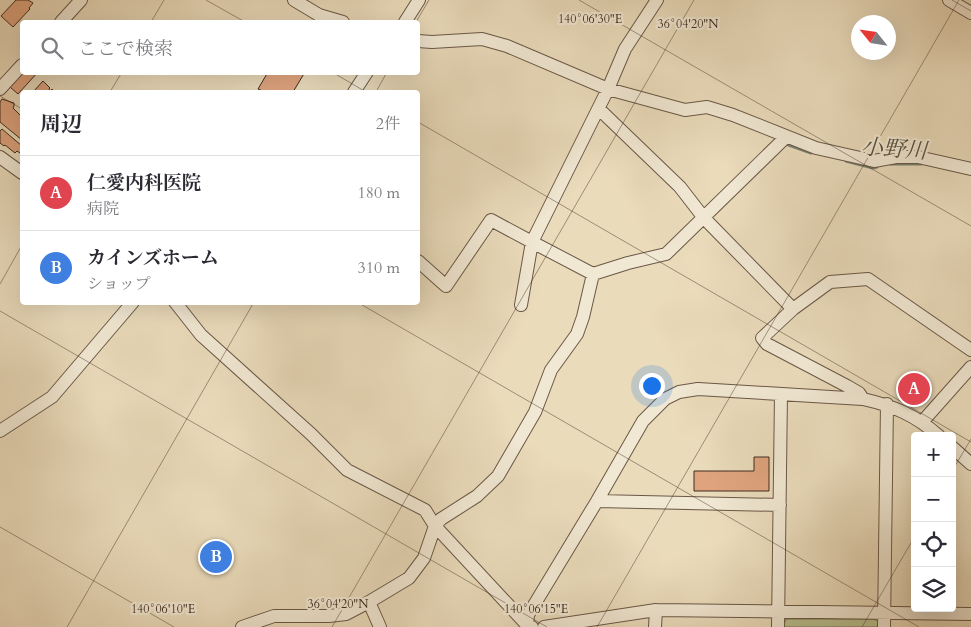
<!DOCTYPE html>
<html lang="ja">
<head>
<meta charset="utf-8">
<style>
  :root { --surface:#fff; --page:#f7f7f7; --text:#2b2b33; --muted:#7c7c81; --line:#e1e1e2; --accent:#0b8043 }
  body { margin:0; font-family:Cardo,"Noto Serif JP",serif; background:var(--page); color:var(--text) }
  .controls { position:absolute; right:15px; bottom:15px; display:grid; overflow:hidden; border-radius:5px; box-shadow:0 5px 20px #0002 }
  .controls button { width:45px; height:45px; display:grid; place-items:center; padding:0; border:0; border-bottom:1px solid var(--line); background:var(--surface); color:var(--text); font:25px sans-serif }
  .compass { position:absolute; left:851px; top:15px; width:45px; height:45px; border-radius:50%; background:var(--surface); box-shadow:0 5px 20px #0002; rotate:300deg }
  .you { position:absolute; left:651px; top:385px; width:18px; height:18px; margin:-12px; border:4px solid #fff; border-radius:50%; background:#1a73e8; box-shadow:0 0 0 8px #1a73e833 }
  .badge { display:grid; place-items:center; width:32px; height:32px; border-radius:50%; background:var(--accent); color:#fff; font-size:16px; font-weight:700 }
  .pin { position:absolute; translate:-50% -50%; border:2px solid #fff; box-shadow:0 1px 5px #0006 }
  .list { margin:0; padding:0; list-style:none }
  h2 { display:flex; justify-content:space-between; align-items:center; height:65px; margin:0; padding:0 20px; font-size:21px }
  h2 small { font-size:16px; font-weight:400; color:var(--muted) }
  .list li { display:grid; grid-template-columns:32px 1fr auto; gap:15px; align-items:center; box-sizing:border-box; height:75px; padding:0 20px; border-top:1px solid var(--line) }
  .list b { display:block; font-size:19px; white-space:nowrap }
  .list p { margin:0; font-size:16px; white-space:nowrap; color:var(--muted) }
  .list em { font-size:16px; font-style:normal; color:var(--muted) }
  .icon { flex:none; width:28px; height:28px; fill:none; stroke:currentColor; stroke-width:2; stroke-linecap:round; stroke-linejoin:round }
  .map { position:relative; flex:none; width:971px; height:627px; overflow:hidden }
  .search { position:absolute; background:var(--surface); box-shadow:0 5px 20px #0002; left:20px; top:20px; width:400px; height:55px; display:flex; align-items:center; gap:12px; box-sizing:border-box; padding:0 18px; border-radius:5px; color:var(--muted); font-size:19px }
  .panel { position:absolute; background:var(--surface); box-shadow:0 5px 20px #0002; left:20px; top:90px; width:400px; height:215px; border-radius:5px }
  .map>svg:first-child { display:block }
  .green { fill:#b7c090; stroke:#7b7658 }
  .lines { fill:none; stroke-linecap:round; stroke-linejoin:round }
  .stream { stroke:#748274; stroke-width:3 }
  .building { fill:#dfa47e; stroke:#3f2c20 }
  .minor-casing { stroke:#6a5847; stroke-width:14 }
  .minor { stroke:#f1e8d3; stroke-width:12 }
  .ticks { fill:none; stroke:#3f2c20; stroke-width:1; stroke-opacity:0.45 }
  .labels { text-anchor:middle; stroke-width:4.5; stroke-linejoin:round; paint-order:stroke }
  .water-label { font-size:22px; font-style:italic; fill:#555043; stroke:#f1e8d3 }
  .ticks-label { font-size:12px; text-anchor:middle; fill:#3f2c20; stroke:#f1e8d3; stroke-width:4.5; stroke-linejoin:round; paint-order:stroke }
</style>
</head>
<body>
<div class="map">
<svg width="971" height="627" viewBox="0 0 971 627">
  <rect width="100%" height="100%" fill="#eadbbb"/>
  <filter id="stains"><feTurbulence type="fractalNoise" baseFrequency=".004" numOctaves="4"/><feColorMatrix values="0 0 0 0 .2 0 0 0 0 .09 0 0 0 0 .02 0 0 0 .5 -.17"/></filter>
  <radialGradient id="worn" r=".72"><stop offset=".6" stop-color="#630" stop-opacity="0"/><stop offset="1" stop-color="#630" stop-opacity=".3"/></radialGradient>
  <path class="green" d="M 786,619 L 874,619 L 879,622 L 879,627 L 783,627 Z"/>
  <g class="lines">
    <path class="stream" d="M 786,144 L 811,153
      M 846,161 L 873,168 L 877,167
      M 890,164 L 921,164"/>
  </g>
  <path class="building" d="M 16,0 L 28,0 L 33,3 L 29,8 L 30,9 L 13,27 L 1,16 Z
    M 23,72 L 38,72 L 18,94 L 10,87 Z
    M 268,72 L 305,72 L 293,92 L 265,92 L 258,89 Z
    M 43,81 L 50,88 L 49,89 L 50,92 L 52,89 L 55,92 L 33,92 Z
    M 2,99 L 14,103 L 14,106 L 13,108 L 22,117 L 22,140 L 0,122 L 0,102 Z
    M 2,129 L 22,146 L 22,150 L 20,153 L 17,151 L 15,153 L 5,145 L 4,146 L 0,143 L 0,131 Z
    M 754,457 L 769,457 L 769,491 L 694,491 L 694,471 L 754,471 Z"/>
  <g class="lines">
    <g class="minor-casing">
      <path id="minor" d="M 294,0 L 319,15 L 343,22
        M 657,0 L 625,49 L 608,89 L 532,242 L 593,274 L 628,263 L 666,254 L 786,137
        M 949,0 L 971,13
        M 61,22 L 81,0
        M 405,22 L 419,0
        M 418,41 L 432,42 L 482,39 L 507,46 L 608,89 L 685,110 L 707,107 L 733,115 L 816,148 L 874,161 L 896,157 L 918,157 L 971,169
        M 0,89 L 22,65
        M 354,92 L 367,72
        M 599,109 L 680,187 L 704,218 L 793,309
        M 0,157 L 22,173
        M 418,261 L 446,286 L 491,220 L 532,242 L 521,305
        M 175,302 L 201,335 L 311,434 L 347,470 L 425,510 L 435,526 L 527,625 L 532,627
        M 863,399 L 859,393 L 847,386 L 767,344 L 762,338 L 793,309 L 830,282 L 868,279 L 971,350
        M 923,421 L 971,367
        M 0,431 L 52,397 L 133,302
        M 952,447 L 971,464
        M 597,501 L 780,505
        M 369,602 L 380,627
        M 527,625 L 528,615 L 597,501 L 643,421 L 665,399 L 679,392 L 698,389 L 863,399 C 894,406 915,415 939,436
        M 242,627 L 274,616 L 329,616 L 346,614 L 369,602 L 409,578 L 424,558 L 435,526 L 441,519 L 477,496 L 498,476 L 535,412 L 551,370 L 577,334 L 583,317 L 593,274
        M 544,627 L 656,610 L 971,614
        M 655,627 L 656,610
        M 778,627 L 781,394
        M 884,627 L 887,404"/>
    </g>
    <use href="#minor" class="minor"/>
  </g>
  <path class="ticks" d="M 206,0 L 245,22M 579,0 L 971,226M 952,0 L 971,11M 151,22 L 164,0M 416,22 L 429,0M 332,72 L 366,92M 110,92 L 122,72M 376,92 L 387,72M 0,96 L 22,109M 418,122 L 971,442M 0,284 L 22,245M 357,302 L 919,627M 0,311 L 547,627M 952,471 L 971,439M 0,527 L 174,627M 67,627 L 254,302M 332,627 L 694,0M 597,627 L 959,0M 862,627 L 915,536"/>
  <g class="labels">
    <g class="water-label">
      <text transform="translate(894 148) rotate(4)" y="8">小野川</text>
    </g>
  </g>
  <g class="ticks-label">
    <text x="590" y="23">140°06'30"E</text>
    <text x="688" y="28">36°04'20"N</text>
    <text x="338" y="608">36°04'20"N</text>
    <text x="163" y="613">140°06'10"E</text>
    <text x="536" y="613">140°06'15"E</text>
  </g>
  <rect width="100%" height="100%" filter="url(#stains)"/>
  <rect width="100%" height="100%" fill="url(#worn)"/>
</svg>
<div class="controls">
<button>+</button>
<button>−</button>
<button><svg class="icon" aria-label="locate" viewBox="0 0 24 24"><circle cx="12" cy="12" r="6"/><path d="M12 2v4M12 18v4M2 12h4M18 12h4"/></svg></button>
<button><svg class="icon" aria-label="layers" viewBox="0 0 24 24"><path d="M12 4l9 5-9 5-9-5zM3 14l9 5 9-5"/></svg></button>
</div>
<svg class="compass" viewBox="-18 -18 36 36"><path d="M0-13l5 13h-10z" fill="#e53935"/><path d="M0 13l5-13h-10z" fill="#7c7c81"/></svg>
<div class="you"></div>
<div class="pin badge" style="left:914px;top:389px;background:#e0444e">A</div>
<div class="pin badge" style="left:216px;top:557px;background:#3f7fe0">B</div>
<div class="search"><svg class="icon" aria-label="search" viewBox="0 0 24 24"><circle cx="10" cy="10" r="6"/><path d="M15 15l6 6"/></svg>ここで検索</div>
<section class="panel">
<h2>周辺<small>2件</small></h2>
<ul class="list">
<li><span class="badge" style="background:#e0444e">A</span><div><b>仁愛内科医院</b><p>病院</p></div><em>180 m</em></li>
<li><span class="badge" style="background:#3f7fe0">B</span><div><b>カインズホーム</b><p>ショップ</p></div><em>310 m</em></li>
</ul>
</section>
</div>
</body>
</html>
